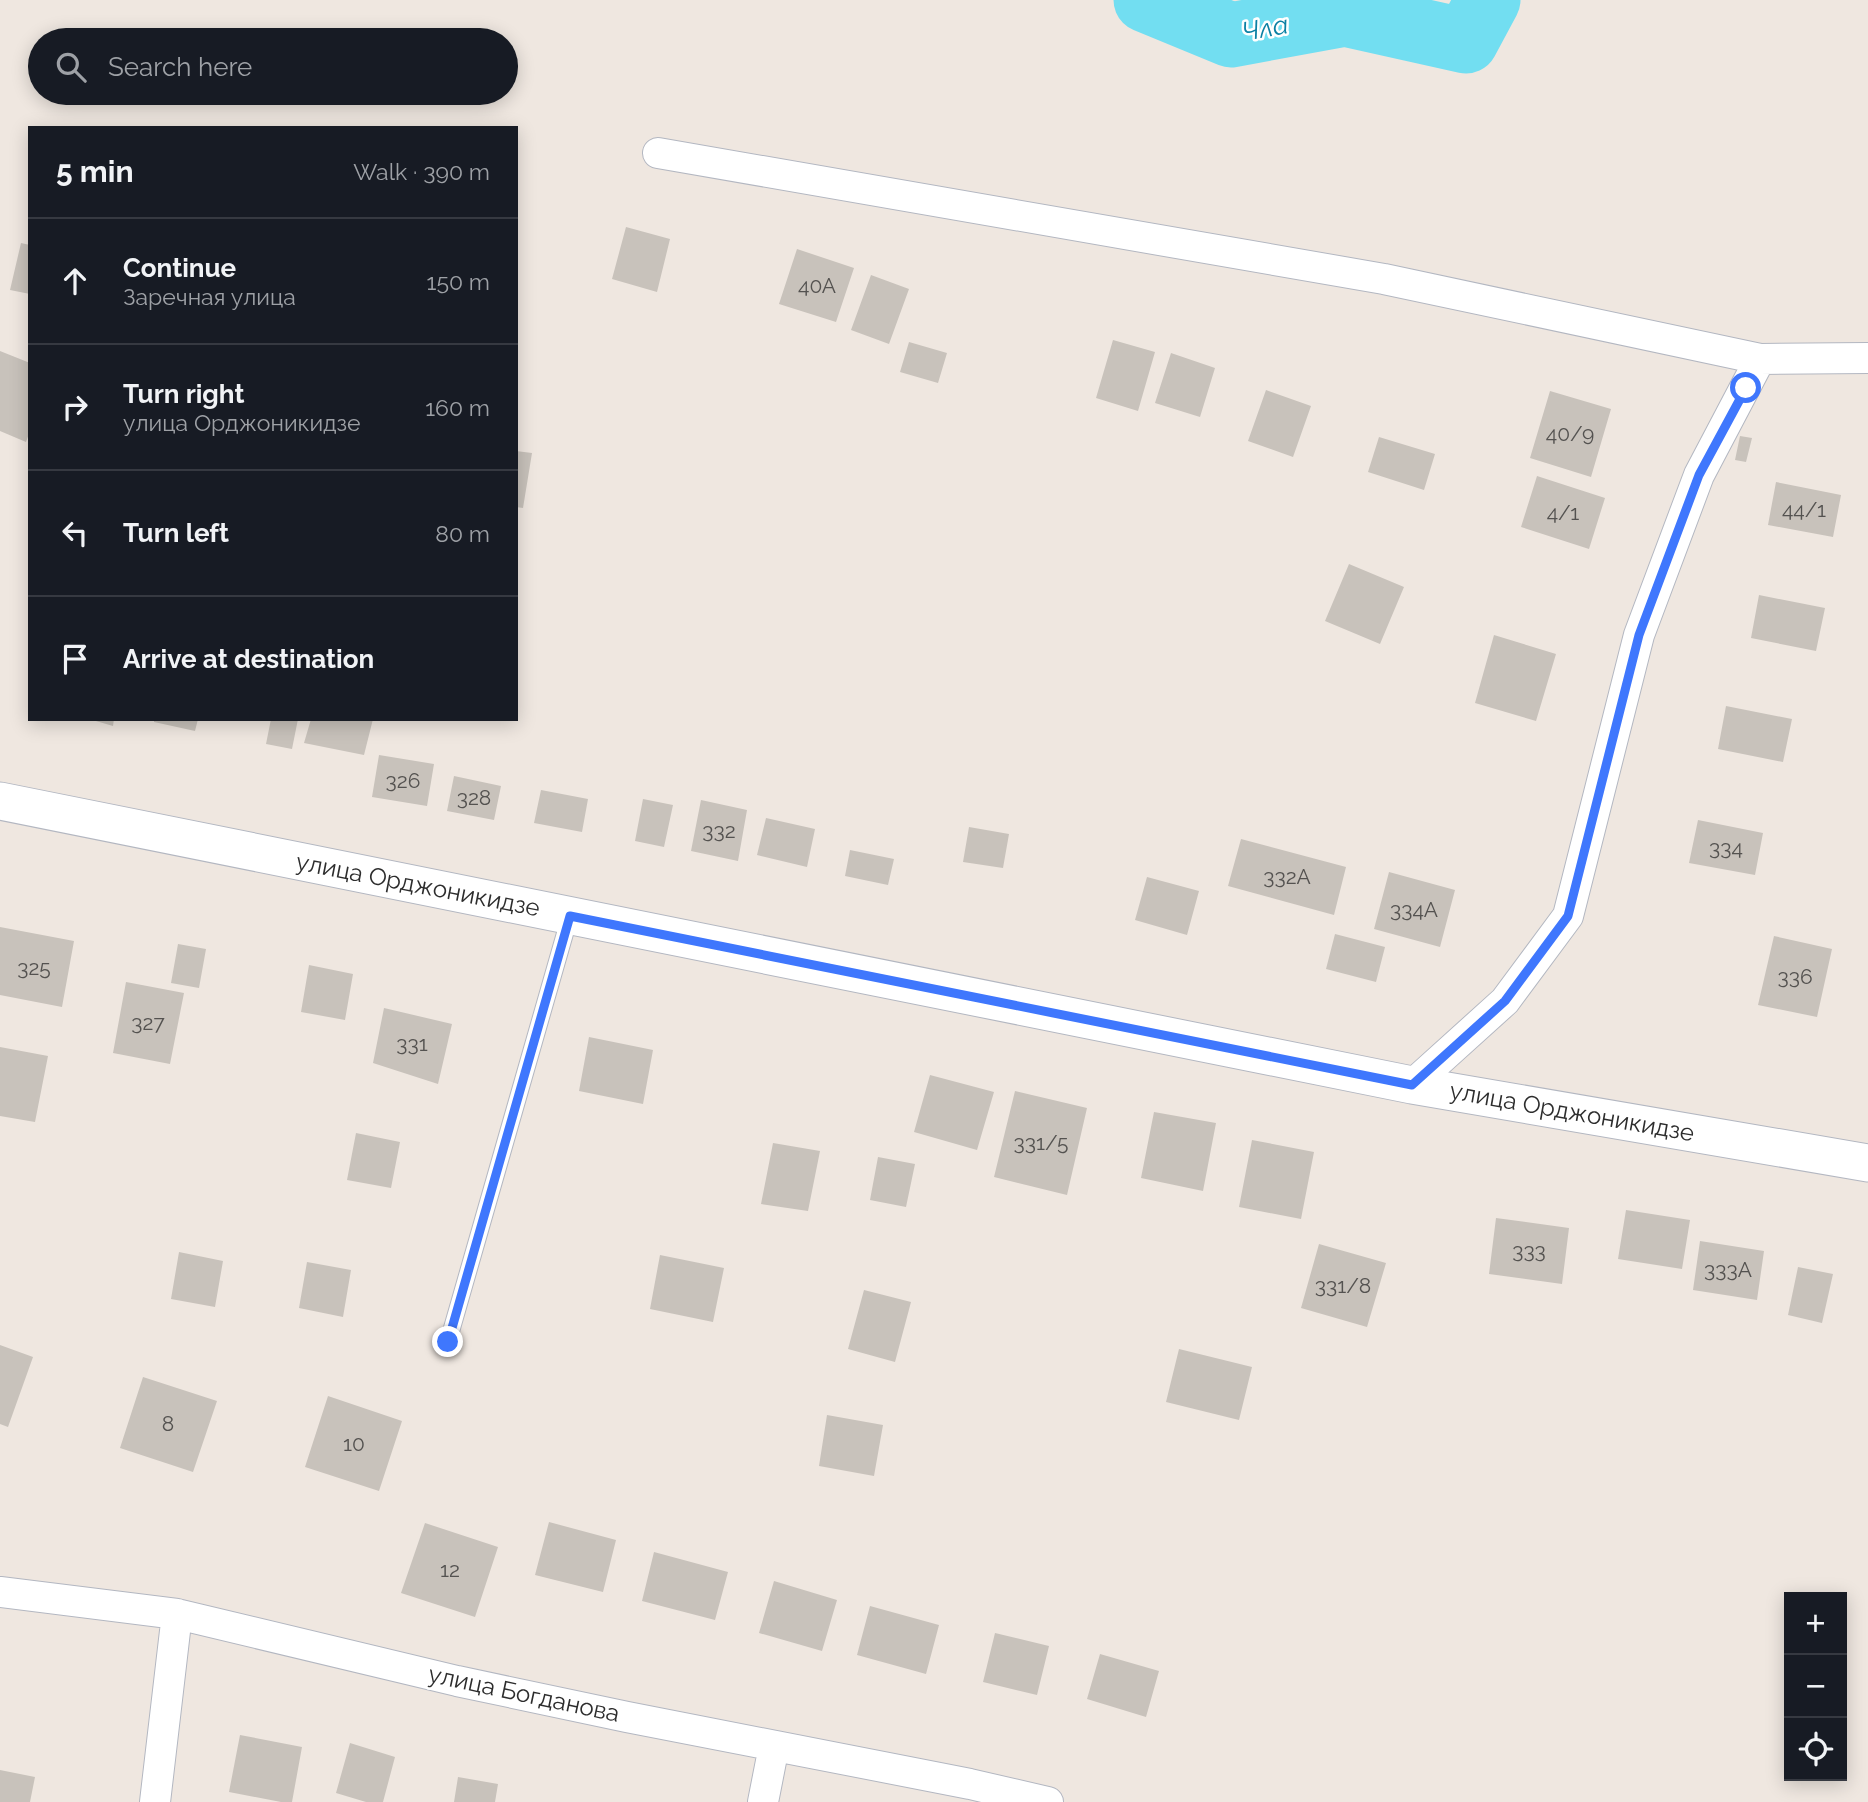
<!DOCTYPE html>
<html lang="en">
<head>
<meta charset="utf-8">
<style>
  :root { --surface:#171b24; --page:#242831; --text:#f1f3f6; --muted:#9ea1a6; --line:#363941 }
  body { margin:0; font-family:Raleway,sans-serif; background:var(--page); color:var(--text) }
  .controls { position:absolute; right:21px; bottom:21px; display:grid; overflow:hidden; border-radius:0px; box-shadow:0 4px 18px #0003 }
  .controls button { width:63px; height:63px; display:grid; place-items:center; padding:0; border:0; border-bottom:2px solid var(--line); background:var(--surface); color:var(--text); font:35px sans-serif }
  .stop { position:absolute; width:21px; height:21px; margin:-16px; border:5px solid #3f77fd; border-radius:50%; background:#fff }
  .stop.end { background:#3f77fd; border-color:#fff; box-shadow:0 2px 7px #0008 }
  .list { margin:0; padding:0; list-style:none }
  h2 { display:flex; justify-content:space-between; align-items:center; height:91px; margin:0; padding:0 28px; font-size:30px }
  h2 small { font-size:23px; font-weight:400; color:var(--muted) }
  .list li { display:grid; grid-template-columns:46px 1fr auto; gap:21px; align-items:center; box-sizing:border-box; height:126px; padding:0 28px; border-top:2px solid var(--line) }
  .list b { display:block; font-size:26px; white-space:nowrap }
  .list p { margin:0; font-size:23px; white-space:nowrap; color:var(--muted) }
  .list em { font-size:23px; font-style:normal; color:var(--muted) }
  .icon { flex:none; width:38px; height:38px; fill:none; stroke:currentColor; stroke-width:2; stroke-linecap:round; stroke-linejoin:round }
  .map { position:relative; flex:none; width:1868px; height:1802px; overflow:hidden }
  .search { position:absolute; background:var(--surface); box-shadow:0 4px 18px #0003; left:28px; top:28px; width:490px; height:77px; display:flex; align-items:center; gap:18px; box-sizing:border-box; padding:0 24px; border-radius:38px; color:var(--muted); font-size:26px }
  .panel { position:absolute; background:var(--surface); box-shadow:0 4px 18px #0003; left:28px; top:126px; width:490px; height:595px; border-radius:0px }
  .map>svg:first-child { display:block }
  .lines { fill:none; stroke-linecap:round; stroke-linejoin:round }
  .river { stroke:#72def1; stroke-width:65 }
  .building { fill:#c8c2bb }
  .service-casing { stroke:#b3b7c1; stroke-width:18 }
  .minor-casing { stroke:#b3b7c1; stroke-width:32 }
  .tertiary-casing { stroke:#b3b7c1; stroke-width:39 }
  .service { stroke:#fff; stroke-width:16 }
  .minor { stroke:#fff; stroke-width:30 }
  .tertiary { stroke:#fff; stroke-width:37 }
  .route { stroke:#3f77fd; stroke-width:9 }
  .labels { text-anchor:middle; stroke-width:5; stroke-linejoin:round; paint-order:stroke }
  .number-label { font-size:21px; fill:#545250 }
  .street-label { font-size:24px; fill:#2d2d2d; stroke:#fff }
  .water-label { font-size:26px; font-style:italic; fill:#0b80a4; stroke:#fff }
</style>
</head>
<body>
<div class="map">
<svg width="1868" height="1802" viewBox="0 0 1868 1802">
  <rect width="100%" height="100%" fill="#efe7e0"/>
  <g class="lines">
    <path class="river" d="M 1146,0 L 1231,35 L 1345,14 L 1466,41 L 1488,0"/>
  </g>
  <path class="building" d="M 626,227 L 670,239 L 657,292 L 612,279 Z
    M 21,243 L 30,245 L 30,294 L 10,290 Z
    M 797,249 L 854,268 L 836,322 L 779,304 Z
    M 871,275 L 909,289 L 889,344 L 851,330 Z
    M 1113,340 L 1155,352 L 1138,411 L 1096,398 Z
    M 909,342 L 947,353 L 938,383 L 900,372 Z
    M 0,351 L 30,363 L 30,431 L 26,442 L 0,431 Z
    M 1171,353 L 1215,368 L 1200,417 L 1155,403 Z
    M 1266,390 L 1311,406 L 1293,457 L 1248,441 Z
    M 1550,391 L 1611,409 L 1591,477 L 1530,458 Z
    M 1740,436 L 1752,438 L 1746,462 L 1735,460 Z
    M 1379,437 L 1435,454 L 1424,490 L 1368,472 Z
    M 516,451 L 532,453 L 523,508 L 516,507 Z
    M 1537,476 L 1605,498 L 1589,549 L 1521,527 Z
    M 1776,482 L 1841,495 L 1833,537 L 1768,525 Z
    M 1349,564 L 1404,587 L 1380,644 L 1325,621 Z
    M 1759,595 L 1825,608 L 1816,651 L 1751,638 Z
    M 1494,635 L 1556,654 L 1536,721 L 1475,703 Z
    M 1726,706 L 1792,719 L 1783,762 L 1718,749 Z
    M 89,719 L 114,719 L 113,726 Z
    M 154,719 L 198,719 L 195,731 L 154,722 Z
    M 271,719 L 298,719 L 292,749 L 266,744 Z
    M 311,719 L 373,719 L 364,755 L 304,743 Z
    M 379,755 L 434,764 L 427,806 L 372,797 Z
    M 454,776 L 501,786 L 494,820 L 447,811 Z
    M 541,790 L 588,799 L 582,832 L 534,823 Z
    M 643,799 L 673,805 L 664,847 L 635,841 Z
    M 701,800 L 747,810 L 738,861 L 691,851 Z
    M 766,818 L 815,829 L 807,867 L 757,855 Z
    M 1698,820 L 1763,833 L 1755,875 L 1689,863 Z
    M 969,827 L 1009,834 L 1003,868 L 963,862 Z
    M 1241,839 L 1346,867 L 1334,915 L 1228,886 Z
    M 850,850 L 894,859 L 888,885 L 845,876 Z
    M 1389,872 L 1455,890 L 1440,947 L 1374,929 Z
    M 1147,877 L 1199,891 L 1187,935 L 1135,920 Z
    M 0,927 L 74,941 L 62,1007 L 0,995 Z
    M 1335,934 L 1385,947 L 1376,982 L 1326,969 Z
    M 1774,936 L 1832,949 L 1817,1017 L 1758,1005 Z
    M 178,944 L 206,949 L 199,988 L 171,983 Z
    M 309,965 L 353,974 L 345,1020 L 301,1012 Z
    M 126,982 L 184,993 L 170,1064 L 113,1053 Z
    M 384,1008 L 452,1024 L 438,1084 L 373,1063 Z
    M 589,1037 L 653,1050 L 643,1104 L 579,1091 Z
    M 0,1047 L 48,1056 L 35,1122 L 0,1116 Z
    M 930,1075 L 994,1092 L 977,1150 L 914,1132 Z
    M 1015,1091 L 1087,1108 L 1067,1195 L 994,1177 Z
    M 1154,1112 L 1216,1123 L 1203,1191 L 1141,1178 Z
    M 356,1133 L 400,1142 L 391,1188 L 347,1180 Z
    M 1252,1140 L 1314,1152 L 1301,1219 L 1239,1207 Z
    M 773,1143 L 820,1151 L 808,1211 L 761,1204 Z
    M 878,1157 L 915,1164 L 906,1207 L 870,1200 Z
    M 1626,1210 L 1690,1220 L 1682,1269 L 1618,1259 Z
    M 1496,1218 L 1569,1228 L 1562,1284 L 1489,1274 Z
    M 1700,1241 L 1764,1251 L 1757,1300 L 1693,1290 Z
    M 1319,1244 L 1386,1263 L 1367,1327 L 1301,1308 Z
    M 179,1252 L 223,1261 L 215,1307 L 171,1299 Z
    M 660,1255 L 724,1268 L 713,1322 L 650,1309 Z
    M 307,1262 L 351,1270 L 343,1317 L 299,1308 Z
    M 1798,1267 L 1833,1274 L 1822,1323 L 1788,1315 Z
    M 864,1290 L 911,1302 L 895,1362 L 848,1349 Z
    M 0,1345 L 33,1357 L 8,1427 L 0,1424 Z
    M 1179,1349 L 1252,1367 L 1239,1420 L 1166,1402 Z
    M 143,1377 L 217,1401 L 193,1472 L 120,1448 Z
    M 328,1396 L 402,1421 L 379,1491 L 305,1467 Z
    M 827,1415 L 883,1425 L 874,1476 L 819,1466 Z
    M 549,1522 L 616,1540 L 603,1592 L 535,1575 Z
    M 425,1523 L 498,1547 L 475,1617 L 401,1593 Z
    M 654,1552 L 728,1572 L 715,1620 L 642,1601 Z
    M 774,1581 L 837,1600 L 822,1651 L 759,1633 Z
    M 870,1606 L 939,1625 L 926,1674 L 857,1655 Z
    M 995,1633 L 1049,1646 L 1037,1695 L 983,1682 Z
    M 1100,1654 L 1159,1671 L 1146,1717 L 1087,1699 Z
    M 240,1735 L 302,1747 L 292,1802 L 281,1802 L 229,1792 Z
    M 350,1743 L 395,1757 L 383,1802 L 366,1802 L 336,1793 Z
    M 0,1770 L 35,1777 L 30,1802 L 0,1802 Z
    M 458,1777 L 498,1784 L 495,1802 L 454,1802 Z"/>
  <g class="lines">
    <g class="service-casing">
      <path id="service" d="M 448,1342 L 570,916"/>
    </g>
    <g class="minor-casing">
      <path id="minor" d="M 658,153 L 1384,279 L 1760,359
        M 1412,1085 L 1505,1001 L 1568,916 L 1639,635 L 1699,475 L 1760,359 L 1868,358
        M 0,1592 L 177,1614 L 457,1681 L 627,1717 L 970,1784 L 1048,1802
        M 155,1802 L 177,1614
        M 763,1802 L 774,1746"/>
    </g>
    <g class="tertiary-casing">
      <path id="tertiary" d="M 0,801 L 1412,1085 L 1868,1163"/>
    </g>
    <use href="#service" class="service"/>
    <use href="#minor" class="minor"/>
    <use href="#tertiary" class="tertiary"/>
  </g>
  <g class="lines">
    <path class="route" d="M 448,1342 L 570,916 L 1412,1085 L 1505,1001 L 1568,916 L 1639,635 L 1699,475 L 1746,388"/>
  </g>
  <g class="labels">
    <g class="number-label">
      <text x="817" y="293">40А</text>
      <text x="1570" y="441">40/9</text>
      <text x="1804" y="517">44/1</text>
      <text x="1563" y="520">4/1</text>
      <text x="403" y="788">326</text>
      <text x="474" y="805">328</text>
      <text x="719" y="838">332</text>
      <text x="1726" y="855">334</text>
      <text x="1287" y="884">332А</text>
      <text x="1414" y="917">334А</text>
      <text x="34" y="975">325</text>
      <text x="1795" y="984">336</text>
      <text x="148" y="1030">327</text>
      <text x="412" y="1051">331</text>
      <text x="1041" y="1150">331/5</text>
      <text x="1529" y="1258">333</text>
      <text x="1728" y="1277">333А</text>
      <text x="1343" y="1293">331/8</text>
      <text x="168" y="1431">8</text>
      <text x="354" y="1451">10</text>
      <text x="450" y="1577">12</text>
    </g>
    <g class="street-label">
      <text transform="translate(418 885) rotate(11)" y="8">улица Орджоникидзе</text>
      <text transform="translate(1572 1112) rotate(10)" y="8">улица Орджоникидзе</text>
      <text transform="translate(524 1694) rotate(12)" y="8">улица Богданова</text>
    </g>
    <g class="water-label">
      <text transform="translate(1265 28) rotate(-10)" y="9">Чла</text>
    </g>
  </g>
</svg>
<div class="controls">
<button>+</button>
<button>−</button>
<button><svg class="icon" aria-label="locate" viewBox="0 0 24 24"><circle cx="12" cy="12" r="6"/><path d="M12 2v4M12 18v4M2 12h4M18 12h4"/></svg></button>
</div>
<div class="stop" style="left:1746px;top:388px"></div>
<div class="stop end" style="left:448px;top:1342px"></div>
<div class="search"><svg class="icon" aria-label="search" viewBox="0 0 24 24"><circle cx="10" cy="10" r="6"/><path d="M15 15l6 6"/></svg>Search here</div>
<section class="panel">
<h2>5 min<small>Walk · 390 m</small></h2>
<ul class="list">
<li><svg class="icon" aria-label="ahead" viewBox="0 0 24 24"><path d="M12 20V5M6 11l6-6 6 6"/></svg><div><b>Continue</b><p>Заречная улица</p></div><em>150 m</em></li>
<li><svg class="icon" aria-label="right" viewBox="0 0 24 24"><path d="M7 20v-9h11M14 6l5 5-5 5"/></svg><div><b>Turn right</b><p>улица Орджоникидзе</p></div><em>160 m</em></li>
<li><svg class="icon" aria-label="left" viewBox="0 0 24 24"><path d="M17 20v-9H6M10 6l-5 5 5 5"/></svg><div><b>Turn left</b></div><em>80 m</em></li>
<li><svg class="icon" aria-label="arrive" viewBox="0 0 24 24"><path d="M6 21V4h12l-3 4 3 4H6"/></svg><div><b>Arrive at destination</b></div></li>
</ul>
</section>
</div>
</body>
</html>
